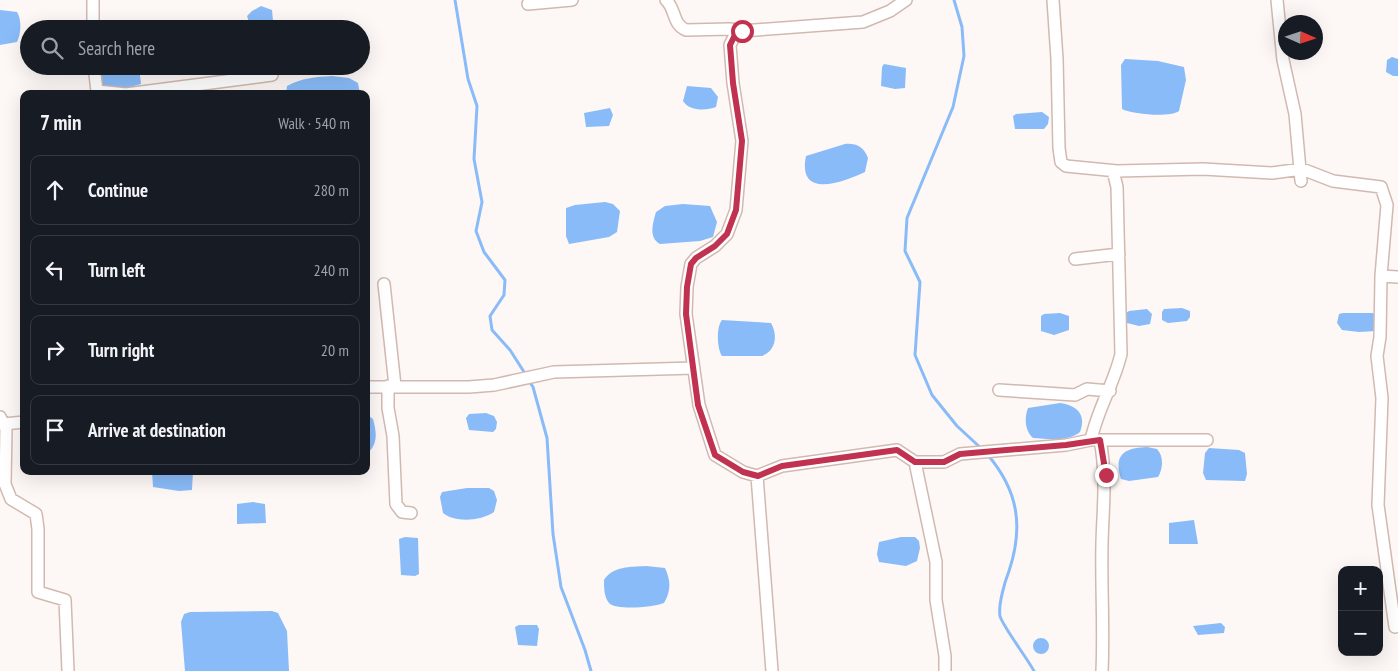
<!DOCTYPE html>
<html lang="en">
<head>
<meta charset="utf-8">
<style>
  :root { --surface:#171b24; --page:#20242c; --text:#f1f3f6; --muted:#9ea1a6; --line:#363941 }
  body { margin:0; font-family:"PT Sans Narrow",sans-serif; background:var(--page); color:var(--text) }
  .controls { position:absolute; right:15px; bottom:15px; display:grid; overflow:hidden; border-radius:10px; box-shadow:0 5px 20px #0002 }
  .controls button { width:45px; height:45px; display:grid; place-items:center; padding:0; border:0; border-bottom:1px solid var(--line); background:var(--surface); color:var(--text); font:25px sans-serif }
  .compass { position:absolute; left:1278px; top:15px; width:45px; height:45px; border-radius:50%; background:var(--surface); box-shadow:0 5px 20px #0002; rotate:93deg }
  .stop { position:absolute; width:15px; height:15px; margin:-11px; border:4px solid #c13150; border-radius:50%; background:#fff }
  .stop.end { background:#c13150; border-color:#fff; box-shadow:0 1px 5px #0008 }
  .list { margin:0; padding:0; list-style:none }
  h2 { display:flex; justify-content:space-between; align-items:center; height:65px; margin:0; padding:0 20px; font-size:21px }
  h2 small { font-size:16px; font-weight:400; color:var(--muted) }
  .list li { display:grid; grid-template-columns:32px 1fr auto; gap:15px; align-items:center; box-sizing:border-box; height:70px; margin:0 10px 10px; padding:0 10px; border:1px solid var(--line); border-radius:10px }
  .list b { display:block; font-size:19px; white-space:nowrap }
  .list em { font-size:16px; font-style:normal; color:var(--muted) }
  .icon { flex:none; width:28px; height:28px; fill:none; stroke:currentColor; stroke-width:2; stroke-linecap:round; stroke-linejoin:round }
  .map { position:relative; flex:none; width:1398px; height:671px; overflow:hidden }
  .search { position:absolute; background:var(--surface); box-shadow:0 5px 20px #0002; left:20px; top:20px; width:350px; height:55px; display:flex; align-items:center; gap:12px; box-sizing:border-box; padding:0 18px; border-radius:28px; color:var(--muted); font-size:19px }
  .panel { position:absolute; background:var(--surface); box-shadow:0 5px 20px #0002; left:20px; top:90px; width:350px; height:385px; border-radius:10px }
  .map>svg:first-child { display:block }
  .water { fill:#89bbf8 }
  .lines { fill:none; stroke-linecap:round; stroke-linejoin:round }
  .stream { stroke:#89bbf8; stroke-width:3 }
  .minor-casing { stroke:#d2b9b0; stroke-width:14 }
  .minor { stroke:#fff; stroke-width:11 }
  .route { stroke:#c13150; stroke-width:6 }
</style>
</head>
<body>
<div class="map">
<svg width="1398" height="671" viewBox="0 0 1398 671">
  <rect width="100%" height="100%" fill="#fdf8f6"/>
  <path class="water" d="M 261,6 L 272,10 L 273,21 L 261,28 L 251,28 L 247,16 L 252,11 Z
    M 0,10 L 17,12 C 22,20 21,34 17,42 L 0,45 Z
    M 1392,57 L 1398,59 L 1398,76 L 1393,76 L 1386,72 L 1387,60 Z
    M 1125,59 L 1158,61 L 1184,67 L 1186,80 L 1179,111 C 1169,118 1132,114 1122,109 L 1121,65 Z
    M 884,64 L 906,68 L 905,88 L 895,89 L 881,86 L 882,67 Z
    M 100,66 L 139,66 L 141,84 L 127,88 L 104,86 L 100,81 Z
    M 332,76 L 349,78 L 358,83 L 360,94 L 286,94 L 287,86 C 302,78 315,77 332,76 Z
    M 687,86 L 711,88 L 718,97 L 716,107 C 706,111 689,111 683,101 Z
    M 610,108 L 613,115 L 609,126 L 586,127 L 584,113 Z
    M 1042,112 L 1049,117 L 1048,124 L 1044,129 L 1015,129 L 1013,116 L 1016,114 Z
    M 845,144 C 856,143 864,147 868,158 L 865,172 C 844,182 797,200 806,156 Z
    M 605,202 L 613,204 L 620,211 L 617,232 L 609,237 L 569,244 L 566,236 L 566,208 L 575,205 Z
    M 683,204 L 710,206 L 717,222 L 713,237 L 700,241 L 660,244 C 648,238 653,222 656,212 L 665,206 Z
    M 1182,308 L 1190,311 L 1190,317 L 1187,321 L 1168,323 L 1162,320 L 1162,312 L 1164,309 Z
    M 1147,309 L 1152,314 L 1150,324 L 1139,326 L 1127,323 L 1126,313 L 1129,311 Z
    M 1060,313 L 1069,316 L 1069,330 L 1054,335 L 1041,331 L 1041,316 L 1044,314 Z
    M 1343,313 L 1373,313 L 1376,317 L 1376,331 L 1359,332 L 1342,330 L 1337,323 L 1339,314 Z
    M 722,320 L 771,323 C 778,335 776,351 762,356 L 722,356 C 717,349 716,327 722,320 Z
    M 1060,403 C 1076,405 1087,414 1080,432 C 1068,442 1048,439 1033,438 C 1025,430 1024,419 1028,408 Z
    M 366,414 L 373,419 C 377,434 378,444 366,455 Z
    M 469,414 L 486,413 L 494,416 L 497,422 L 496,429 L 493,432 L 469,430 L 466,418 Z
    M 1147,447 L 1157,449 C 1164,456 1163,469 1158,477 L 1129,481 L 1121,479 C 1113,454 1125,448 1147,447 Z
    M 1209,448 L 1239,450 L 1245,453 L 1247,474 L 1245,481 L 1206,480 L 1203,473 L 1205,453 Z
    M 152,471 L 193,471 L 192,490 L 179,491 L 153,487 Z
    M 467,488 L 489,488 L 494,491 L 497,500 L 494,512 C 481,521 455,523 443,513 L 440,497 L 442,492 Z
    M 253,502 L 265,504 L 266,523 L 237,524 L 237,504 Z
    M 1194,520 L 1198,544 L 1169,544 L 1169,523 Z
    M 405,537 L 418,538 L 419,574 L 415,576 L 401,575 L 399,539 Z
    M 901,537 L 915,537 L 919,541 L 920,548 L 917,561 L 906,566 L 879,562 L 877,554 L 879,542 Z
    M 646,566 L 665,568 C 671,581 671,591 664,603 C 654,607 617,611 609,603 C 604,597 604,587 604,580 C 613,566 630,567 646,566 Z
    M 272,611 L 278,613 L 287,631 L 289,671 L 185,671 L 181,622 L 184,614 L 190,612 Z
    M 1221,623 L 1225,627 L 1224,633 L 1198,635 L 1193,626 Z
    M 519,625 L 537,625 L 539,629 L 537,646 L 518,645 L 515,627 Z
    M1033 646a8 8 0 1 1 16 0a8 8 0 1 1-16 0Z"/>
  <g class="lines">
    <path class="stream" d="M 455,0 L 468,79 L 477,106 L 474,159 L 482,202 L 476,231 L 484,252 L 505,280 L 504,295 L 490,316 L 492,330 L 510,350 L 526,375
      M 954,0 L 962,27 L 964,56 L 953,107 L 907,218 L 905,251 L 920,282 L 915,355 L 932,395 L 957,426 L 983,450
      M 529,381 L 533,387 L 547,438 L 553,534 L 561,587 L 585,650 L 591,671
      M 987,454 C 1018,490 1024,526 1009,571 C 1005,581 998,605 1000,616 C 1002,625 1027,658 1034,671"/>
    <g class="minor-casing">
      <path id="minor" d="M 93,0 L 93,29
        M 666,0 C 676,9 672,24 686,30 L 730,29 L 742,31
        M 1053,0 L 1057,59 L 1059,148 L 1061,162 L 1066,166 L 1117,171 L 1203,169 L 1272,173 L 1302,169 L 1333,181 L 1381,187 L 1387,205 L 1381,276 L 1380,337 L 1377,356 L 1382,398 L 1378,505 L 1395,627
        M 1277,0 L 1283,60 L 1295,114 L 1301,181
        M 528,4 L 572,0
        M 94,66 L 97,91 L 126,94
        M 126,94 L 272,75
        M 1075,259 L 1119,254
        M 1381,276 L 1398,277
        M 384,284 L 395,386
        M 388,386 L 388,408 L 393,436 L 396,504 L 402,512 L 411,513
        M 366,387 L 469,387 L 494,385 L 554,372 L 694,368
        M 999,390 L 1075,395 L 1087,389 L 1110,391
        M 0,417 L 6,429 L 5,484 L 11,499 L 36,514 L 38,529 L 38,592 L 65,600 L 68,671
        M 4,424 L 24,422
        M 1091,440 C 1097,410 1114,384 1121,354 L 1117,187 L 1113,171
        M 1100,440 C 1107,477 1103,506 1102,543 C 1101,586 1104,628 1102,671
        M 915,462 L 936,562 L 936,600 L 945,656 L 945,671
        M 757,476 L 782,466 L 897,450 L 915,462 L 944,462 L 960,454 L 1066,445 L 1091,440 L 1207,440
        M 772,671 L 757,476 L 743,472 L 715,455 L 699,405 L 686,314 L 687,287 L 691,264 L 696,258 L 715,246 L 727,234 L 736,210 L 742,141 L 733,83 L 730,45 L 736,33 L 742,31 L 863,22 L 890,11 L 906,0"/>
    </g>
    <use href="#minor" class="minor"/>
  </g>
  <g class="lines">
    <path class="route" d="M 742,31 L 736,33 L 730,45 L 733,83 L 742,141 L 736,210 L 727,234 L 715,246 L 696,258 L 691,264 L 687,287 L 686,314 L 698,405 L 715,455 L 743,472 L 758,476 L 782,466 L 897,450 L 915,462 L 944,462 L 960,454 L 1066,445 L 1100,440 L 1106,475"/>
  </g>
</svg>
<div class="controls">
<button>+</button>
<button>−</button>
</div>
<svg class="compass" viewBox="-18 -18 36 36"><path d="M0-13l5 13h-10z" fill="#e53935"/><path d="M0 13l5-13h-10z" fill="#9ea1a6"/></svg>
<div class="stop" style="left:742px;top:31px"></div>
<div class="stop end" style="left:1106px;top:475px"></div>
<div class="search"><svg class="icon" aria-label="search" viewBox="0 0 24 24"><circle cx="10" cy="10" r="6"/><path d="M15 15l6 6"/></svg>Search here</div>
<section class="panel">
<h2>7 min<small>Walk · 540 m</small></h2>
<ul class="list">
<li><svg class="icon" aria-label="ahead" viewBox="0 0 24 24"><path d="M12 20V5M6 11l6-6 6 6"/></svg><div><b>Continue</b></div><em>280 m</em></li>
<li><svg class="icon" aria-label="left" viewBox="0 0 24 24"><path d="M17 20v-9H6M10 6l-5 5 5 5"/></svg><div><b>Turn left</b></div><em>240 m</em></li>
<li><svg class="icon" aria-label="right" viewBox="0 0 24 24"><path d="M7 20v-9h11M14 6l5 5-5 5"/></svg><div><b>Turn right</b></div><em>20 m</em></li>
<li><svg class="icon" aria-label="arrive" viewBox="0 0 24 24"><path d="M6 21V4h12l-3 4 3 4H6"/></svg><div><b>Arrive at destination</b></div></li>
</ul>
</section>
</div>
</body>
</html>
